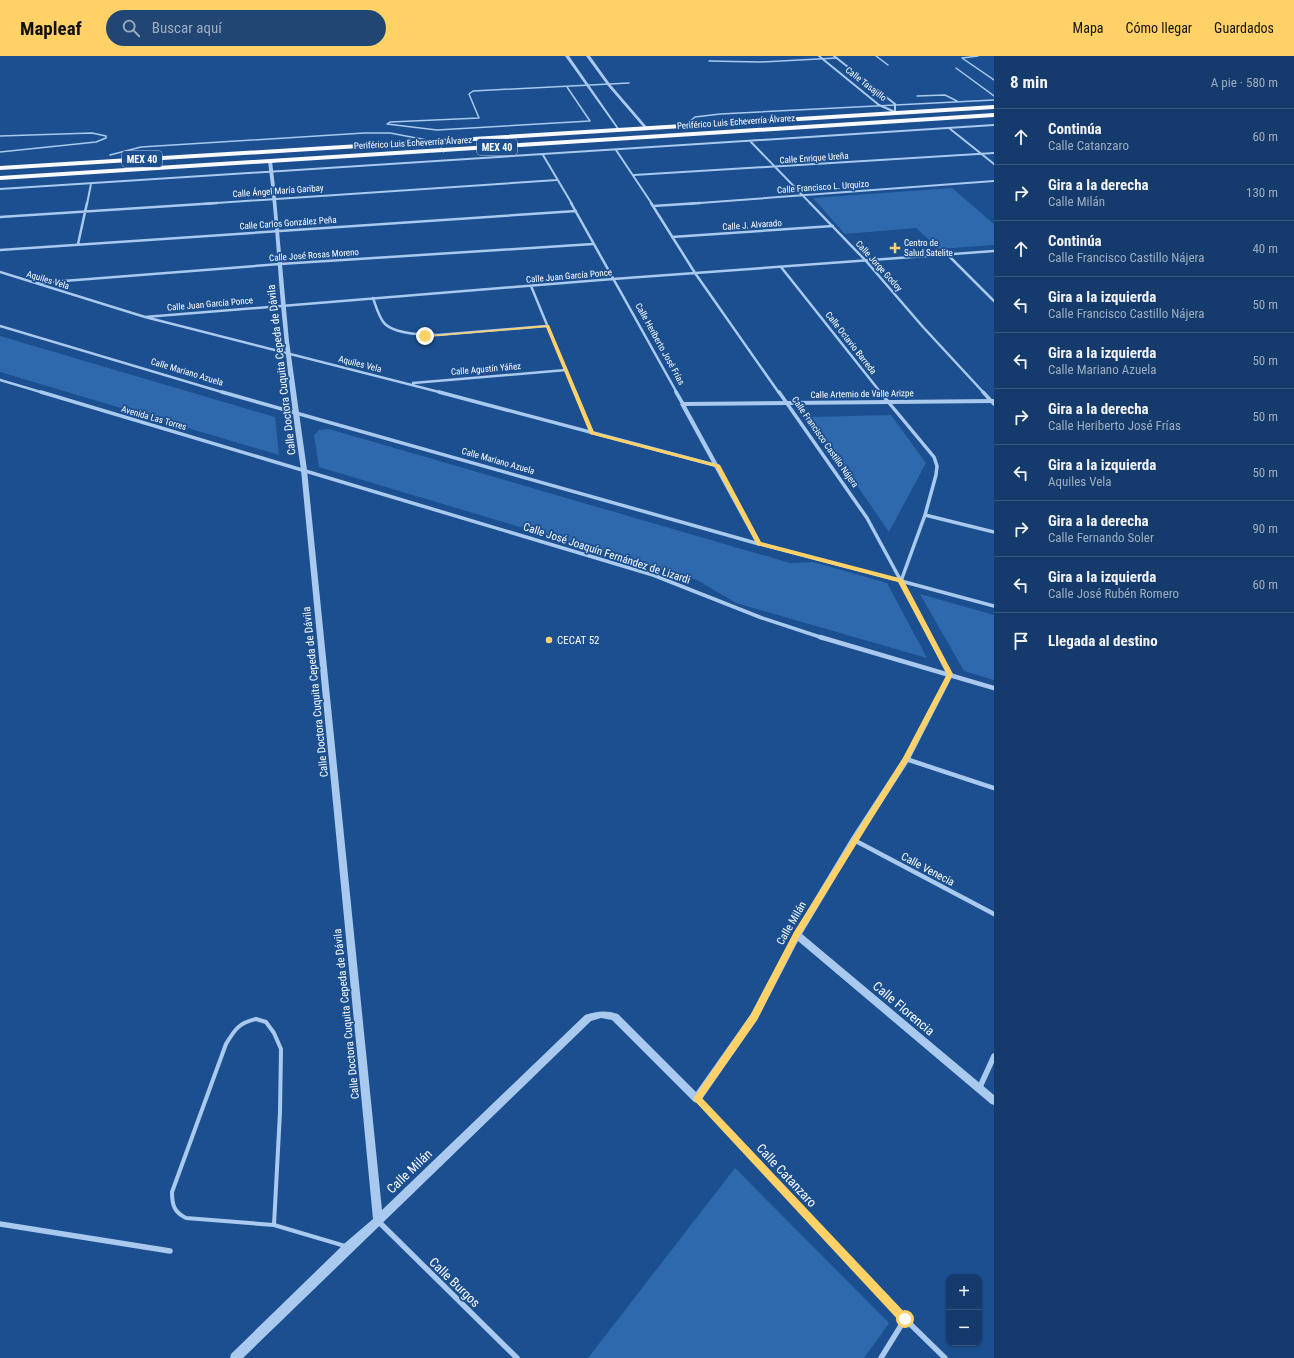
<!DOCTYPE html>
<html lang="es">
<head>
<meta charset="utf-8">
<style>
  :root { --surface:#143b6b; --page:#214673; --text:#f1f3f6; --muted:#9dadc1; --line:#33557e; --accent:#ffd166 }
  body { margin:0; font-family:"Roboto Condensed",sans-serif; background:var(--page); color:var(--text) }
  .controls { position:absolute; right:12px; bottom:12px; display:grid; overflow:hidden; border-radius:8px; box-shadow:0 1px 3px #0004 }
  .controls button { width:36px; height:36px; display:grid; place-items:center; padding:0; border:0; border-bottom:1px solid var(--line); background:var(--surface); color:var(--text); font:20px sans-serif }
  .stop { position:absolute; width:12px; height:12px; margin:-9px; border:3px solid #ffd166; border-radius:50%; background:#fff }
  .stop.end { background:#ffd166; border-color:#fff; box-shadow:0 1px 4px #0008 }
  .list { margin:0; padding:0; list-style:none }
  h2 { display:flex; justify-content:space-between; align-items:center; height:52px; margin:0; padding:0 16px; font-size:17px }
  h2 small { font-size:13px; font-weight:400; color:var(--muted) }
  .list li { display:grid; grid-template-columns:26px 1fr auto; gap:12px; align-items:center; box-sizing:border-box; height:56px; padding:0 16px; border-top:1px solid var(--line) }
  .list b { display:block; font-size:15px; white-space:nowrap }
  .list p { margin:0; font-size:13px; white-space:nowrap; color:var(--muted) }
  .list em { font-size:13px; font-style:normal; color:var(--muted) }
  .icon { flex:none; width:22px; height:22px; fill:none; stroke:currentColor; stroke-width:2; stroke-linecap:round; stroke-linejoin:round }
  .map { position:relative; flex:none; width:994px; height:1302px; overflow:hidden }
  header { display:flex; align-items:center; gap:24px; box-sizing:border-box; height:56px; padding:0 20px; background:var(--accent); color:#111 }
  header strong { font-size:19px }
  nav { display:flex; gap:22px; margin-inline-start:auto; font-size:14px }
  .search { width:280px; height:36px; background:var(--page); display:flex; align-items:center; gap:10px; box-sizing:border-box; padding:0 14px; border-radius:22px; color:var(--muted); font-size:15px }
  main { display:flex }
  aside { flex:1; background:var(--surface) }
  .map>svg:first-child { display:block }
  .green { fill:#2e69ad }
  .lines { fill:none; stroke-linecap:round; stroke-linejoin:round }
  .service-far1 { stroke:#a9c9ee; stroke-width:1.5 }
  .service { stroke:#a9c9ee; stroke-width:4 }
  .minor-far4 { stroke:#a9c9ee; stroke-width:2 }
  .minor-far3 { stroke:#a9c9ee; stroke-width:2.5 }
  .minor-far2 { stroke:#a9c9ee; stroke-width:3.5 }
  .minor-far1 { stroke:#a9c9ee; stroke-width:4.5 }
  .minor { stroke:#a9c9ee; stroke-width:5.5 }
  .tertiary { fill:#a9c9ee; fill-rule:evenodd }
  .trunk { fill:#f8faff; fill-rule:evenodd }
  .path-bridge { stroke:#a9c9ee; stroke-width:1; stroke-dasharray:1 1.5; stroke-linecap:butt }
  .route { fill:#ffd166 }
  .poi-dot { fill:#ffd166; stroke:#1b4f8f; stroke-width:1.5 }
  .labels { text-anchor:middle; stroke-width:3.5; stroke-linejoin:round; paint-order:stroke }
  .far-street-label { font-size:9px; fill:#fff; stroke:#1b4f8f }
  .far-poi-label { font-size:9px; fill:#fff; stroke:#1b4f8f; text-anchor:start }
  .shield { fill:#1b4f8f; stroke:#bbcadd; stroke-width:1 }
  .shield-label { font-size:10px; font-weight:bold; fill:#fff }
  .street-label { font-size:11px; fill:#fff; stroke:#1b4f8f }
  .poi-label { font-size:11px; fill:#fff; stroke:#1b4f8f; text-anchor:start }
  .near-street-label { font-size:13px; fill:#fff; stroke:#1b4f8f }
</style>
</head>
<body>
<header>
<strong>Mapleaf</strong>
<div class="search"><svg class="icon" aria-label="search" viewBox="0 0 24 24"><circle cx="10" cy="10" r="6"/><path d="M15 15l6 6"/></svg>Buscar aquí</div>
<nav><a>Mapa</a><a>Cómo llegar</a><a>Guardados</a></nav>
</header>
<main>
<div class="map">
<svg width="994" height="1302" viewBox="0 0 994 1302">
  <rect width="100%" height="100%" fill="#1b4f8f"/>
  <path class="green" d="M 952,132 L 994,168 L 994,189 L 939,193 L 916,172 L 845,178 L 813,142 Z
    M 0,280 L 275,361 L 279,399 L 0,316 Z
    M 891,359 L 926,407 L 889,476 L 810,361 Z
    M 329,373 L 790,507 L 813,506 L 887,527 L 927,602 L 736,547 L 697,524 L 319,411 L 314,379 L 319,374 Z
    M 920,538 L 994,559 L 994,624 L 964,615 Z
    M 735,1112 L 889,1267 L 864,1302 L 588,1302 Z"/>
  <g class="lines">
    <path class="service-far1" d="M 876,0 L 888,9
      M 978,0 L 962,2 L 994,24
      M 709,5 L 760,6 L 837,2
      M 956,12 L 994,40
      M 567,31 L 590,65 L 437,74 L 387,68 L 390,66 L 479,62 L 469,38 L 473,35 L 629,27
      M 917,40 L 945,39 L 957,45
      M 684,70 L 695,61 L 720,58 L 994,44
      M 0,80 L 92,77 L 106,80 L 106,82 L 96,86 L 0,96
      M 110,99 L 141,91 L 364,77 L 390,77 L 427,84"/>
    <path class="service" d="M 256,963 L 266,966 L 274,977 L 281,993 L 280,1056 L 274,1169 L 186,1162 C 174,1156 172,1149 172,1136 L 226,988 C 235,973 239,967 256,963 Z
      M 274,1169 L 345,1190"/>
    <path class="minor-far4" d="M 819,0 L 879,49 L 895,56 L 895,48 L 834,0
      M 949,72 L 994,108
      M 750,85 L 811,148
      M 616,94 L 652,148
      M 543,99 L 572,148
      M 634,119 L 994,97
      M 0,133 L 994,69
      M 87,148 L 91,128
      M 202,148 L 557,124
      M 686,148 L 994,125"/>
    <path class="minor-far3" d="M 571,147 L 677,337
      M 651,147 L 695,217 L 779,337
      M 810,147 L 866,205 L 923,271 L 984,337
      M 653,150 L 700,147
      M 0,161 L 217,147
      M 672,181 L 833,170
      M 78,188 L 87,147
      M 0,194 L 576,155
      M 947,198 L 994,245
      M 781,211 L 881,337
      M 0,216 L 145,261 L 443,337
      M 38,227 L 280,208 L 593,188
      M 531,230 L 575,337
      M 373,242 C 376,250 379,262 385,268 C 396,278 424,279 438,279 L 547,270
      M 145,261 L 613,223 L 994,195
      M 0,270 L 225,337
      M 0,324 L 44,337
      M 413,327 L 566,314"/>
    <path class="minor-far2" d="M 41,336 L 653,519 L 762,562 L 823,582
      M 222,336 L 759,488
      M 439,336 L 718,410
      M 575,336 L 592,377
      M 676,336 L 683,348
      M 779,336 L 867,462 L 901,525
      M 880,336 L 934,401 L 937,410 L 936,419 L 925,459 L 901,525
      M 983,336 L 994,348
      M 925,459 L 994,476
      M 901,525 L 994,550"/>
    <path class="minor-far1" d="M 820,581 L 994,632
      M 906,703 L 994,732
      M 854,784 L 994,858"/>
    <path class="minor" d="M 979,1033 L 994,1000
      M 697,1043 L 905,1263 L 945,1302
      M 378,1165 L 517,1302
      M 0,1168 L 170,1195
      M 881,1302 L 905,1263"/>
    <path class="tertiary" d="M 565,0 L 569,0 L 620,74 L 618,74 Z
      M 586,0 L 590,0 L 610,28 L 647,71 L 647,73 L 645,73 L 608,30 Z
      M 270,104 L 272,105 L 275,131 L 289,285 L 307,414 L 382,1154 L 585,959 C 597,955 606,954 618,958 L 696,1036 L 751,958 L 794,877 L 851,782 L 903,702 L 947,619 L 899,526 L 757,489 L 680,348 L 683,346 L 994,343 L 994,347 L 686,350 L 761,487 L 903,524 L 953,619 L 909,705 L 857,786 L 802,878 L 994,1039 L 994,1049 L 991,1048 L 798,885 L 757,964 L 700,1046 L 697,1047 L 694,1046 L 612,964 L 601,962 L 591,965 L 243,1302 L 230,1302 L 231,1298 L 345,1187 L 373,1163 L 301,414 C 293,363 287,311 282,260 C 277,208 275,156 268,105 Z"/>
    <path class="trunk" d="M 994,49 L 994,53 L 0,114 L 0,110 Z
      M 994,57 L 994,61 L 0,124 L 0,120 Z"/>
    <path class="path-bridge" d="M 437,82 L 444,98"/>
  </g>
  <path class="route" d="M 549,269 L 594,376 L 720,409 L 761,486 L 903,523 L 953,618 L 909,703 L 799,881 L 757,964 L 702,1042 L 908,1260 L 910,1263 L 908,1267 L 905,1268 L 901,1267 L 693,1043 L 751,958 L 794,876 L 903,702 L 947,618 L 898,526 L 757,489 L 716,411 L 590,378 L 546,271 L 425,281 L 422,280 Z"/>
  <g class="poi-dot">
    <path d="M893 186h4v4h4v4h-4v4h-4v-4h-4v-4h4z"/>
    <circle cx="549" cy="584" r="4"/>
  </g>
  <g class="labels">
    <g class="far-street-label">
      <text transform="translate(866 28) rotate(38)" y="3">Calle Tasajillo</text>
      <text transform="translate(736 66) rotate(-4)" y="3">Periférico Luis Echeverría Álvarez</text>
      <text transform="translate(413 87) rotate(-3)" y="3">Periférico Luis Echeverría Álvarez</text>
      <text transform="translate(814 102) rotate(-4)" y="3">Calle Enrique Ureña</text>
      <text transform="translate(823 131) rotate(-4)" y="3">Calle Francisco L. Urquizo</text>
      <text transform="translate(278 135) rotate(-4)" y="3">Calle Ángel María Garibay</text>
      <text transform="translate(288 167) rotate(-4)" y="3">Calle Carlos González Peña</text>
      <text transform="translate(752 169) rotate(-4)" y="3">Calle J. Alvarado</text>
      <text transform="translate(314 199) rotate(-4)" y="3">Calle José Rosas Moreno</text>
      <text transform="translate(879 210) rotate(48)" y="3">Calle Jorge Godoy</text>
      <text transform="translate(569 220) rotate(-5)" y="3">Calle Juan García Ponce</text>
      <text transform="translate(48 224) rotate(17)" y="3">Aquiles Vela</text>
      <text transform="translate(210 248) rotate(-5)" y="3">Calle Juan García Ponce</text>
      <text transform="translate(851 287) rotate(52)" y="3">Calle Octavio Barreda</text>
      <text transform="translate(660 288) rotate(61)" y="3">Calle Heriberto José Frías</text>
      <text transform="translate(360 308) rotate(14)" y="3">Aquiles Vela</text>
      <text transform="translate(486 313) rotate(-5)" y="3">Calle Agustín Yáñez</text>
      <text transform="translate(187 316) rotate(17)" y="3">Calle Mariano Azuela</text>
      <text transform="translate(862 338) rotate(-1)" y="3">Calle Artemio de Valle Arizpe</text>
      <text transform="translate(154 362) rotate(16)" y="3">Avenida Las Torres</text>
      <text transform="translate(825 386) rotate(55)" y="3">Calle Francisco Castillo Nájera</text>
      <text transform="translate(498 405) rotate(16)" y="3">Calle Mariano Azuela</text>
    </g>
    <g class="far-poi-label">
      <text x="904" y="190">Centro de<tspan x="904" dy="10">Salud Satelite</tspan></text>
    </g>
    <g class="shield">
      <rect x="477" y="83" width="40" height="16" rx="3"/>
      <rect x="122" y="95" width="40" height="16" rx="3"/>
    </g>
    <g class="shield-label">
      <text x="497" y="95">MEX 40</text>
      <text x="142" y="107">MEX 40</text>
    </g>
    <g class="street-label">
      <text transform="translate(281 314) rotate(-97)" y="4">Calle Doctora Cuquita Cepeda de Dávila</text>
      <text transform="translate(607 497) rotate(18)" y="4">Calle José Joaquín Fernández de Lizardi</text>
      <text transform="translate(315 636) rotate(-96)" y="4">Calle Doctora Cuquita Cepeda de Dávila</text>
      <text transform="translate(928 813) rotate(28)" y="4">Calle Venecia</text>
      <text transform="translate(791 867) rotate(-60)" y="4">Calle Milán</text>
      <text transform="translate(346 958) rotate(-96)" y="4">Calle Doctora Cuquita Cepeda de Dávila</text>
    </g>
    <g class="poi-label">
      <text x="557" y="588">CECAT 52</text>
    </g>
    <g class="near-street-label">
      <text transform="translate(904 952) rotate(40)" y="5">Calle Florencia</text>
      <text transform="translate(409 1115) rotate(-44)" y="5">Calle Milán</text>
      <text transform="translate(787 1119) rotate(47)" y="5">Calle Catanzaro</text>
      <text transform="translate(455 1226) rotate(44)" y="5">Calle Burgos</text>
    </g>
  </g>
</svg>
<div class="controls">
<button>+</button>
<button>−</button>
</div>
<div class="stop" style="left:905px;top:1263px"></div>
<div class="stop end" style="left:425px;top:280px"></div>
</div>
<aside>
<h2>8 min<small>A pie · 580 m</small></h2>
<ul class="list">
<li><svg class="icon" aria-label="ahead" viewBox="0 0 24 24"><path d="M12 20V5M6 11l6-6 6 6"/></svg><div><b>Continúa</b><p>Calle Catanzaro</p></div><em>60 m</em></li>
<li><svg class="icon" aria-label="right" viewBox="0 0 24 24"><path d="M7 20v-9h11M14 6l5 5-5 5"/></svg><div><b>Gira a la derecha</b><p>Calle Milán</p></div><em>130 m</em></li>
<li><svg class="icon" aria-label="ahead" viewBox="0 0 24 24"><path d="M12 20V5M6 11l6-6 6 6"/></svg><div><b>Continúa</b><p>Calle Francisco Castillo Nájera</p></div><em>40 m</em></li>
<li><svg class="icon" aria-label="left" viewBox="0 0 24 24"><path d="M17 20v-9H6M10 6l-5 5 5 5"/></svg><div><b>Gira a la izquierda</b><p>Calle Francisco Castillo Nájera</p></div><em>50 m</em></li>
<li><svg class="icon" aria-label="left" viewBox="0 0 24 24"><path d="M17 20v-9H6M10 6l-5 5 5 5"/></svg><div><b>Gira a la izquierda</b><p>Calle Mariano Azuela</p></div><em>50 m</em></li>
<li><svg class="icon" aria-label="right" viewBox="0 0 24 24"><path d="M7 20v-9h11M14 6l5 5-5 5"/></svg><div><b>Gira a la derecha</b><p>Calle Heriberto José Frías</p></div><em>50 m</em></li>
<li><svg class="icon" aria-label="left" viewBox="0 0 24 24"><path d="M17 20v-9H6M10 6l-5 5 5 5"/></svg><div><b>Gira a la izquierda</b><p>Aquiles Vela</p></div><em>50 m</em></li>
<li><svg class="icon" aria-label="right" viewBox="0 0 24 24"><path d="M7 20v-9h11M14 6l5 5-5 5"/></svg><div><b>Gira a la derecha</b><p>Calle Fernando Soler</p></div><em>90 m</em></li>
<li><svg class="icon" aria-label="left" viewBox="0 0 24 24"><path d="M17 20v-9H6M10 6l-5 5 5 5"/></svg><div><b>Gira a la izquierda</b><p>Calle José Rubén Romero</p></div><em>60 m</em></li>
<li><svg class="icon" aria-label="arrive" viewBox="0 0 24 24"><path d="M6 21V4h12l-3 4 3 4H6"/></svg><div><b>Llegada al destino</b></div></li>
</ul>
</aside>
</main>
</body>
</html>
